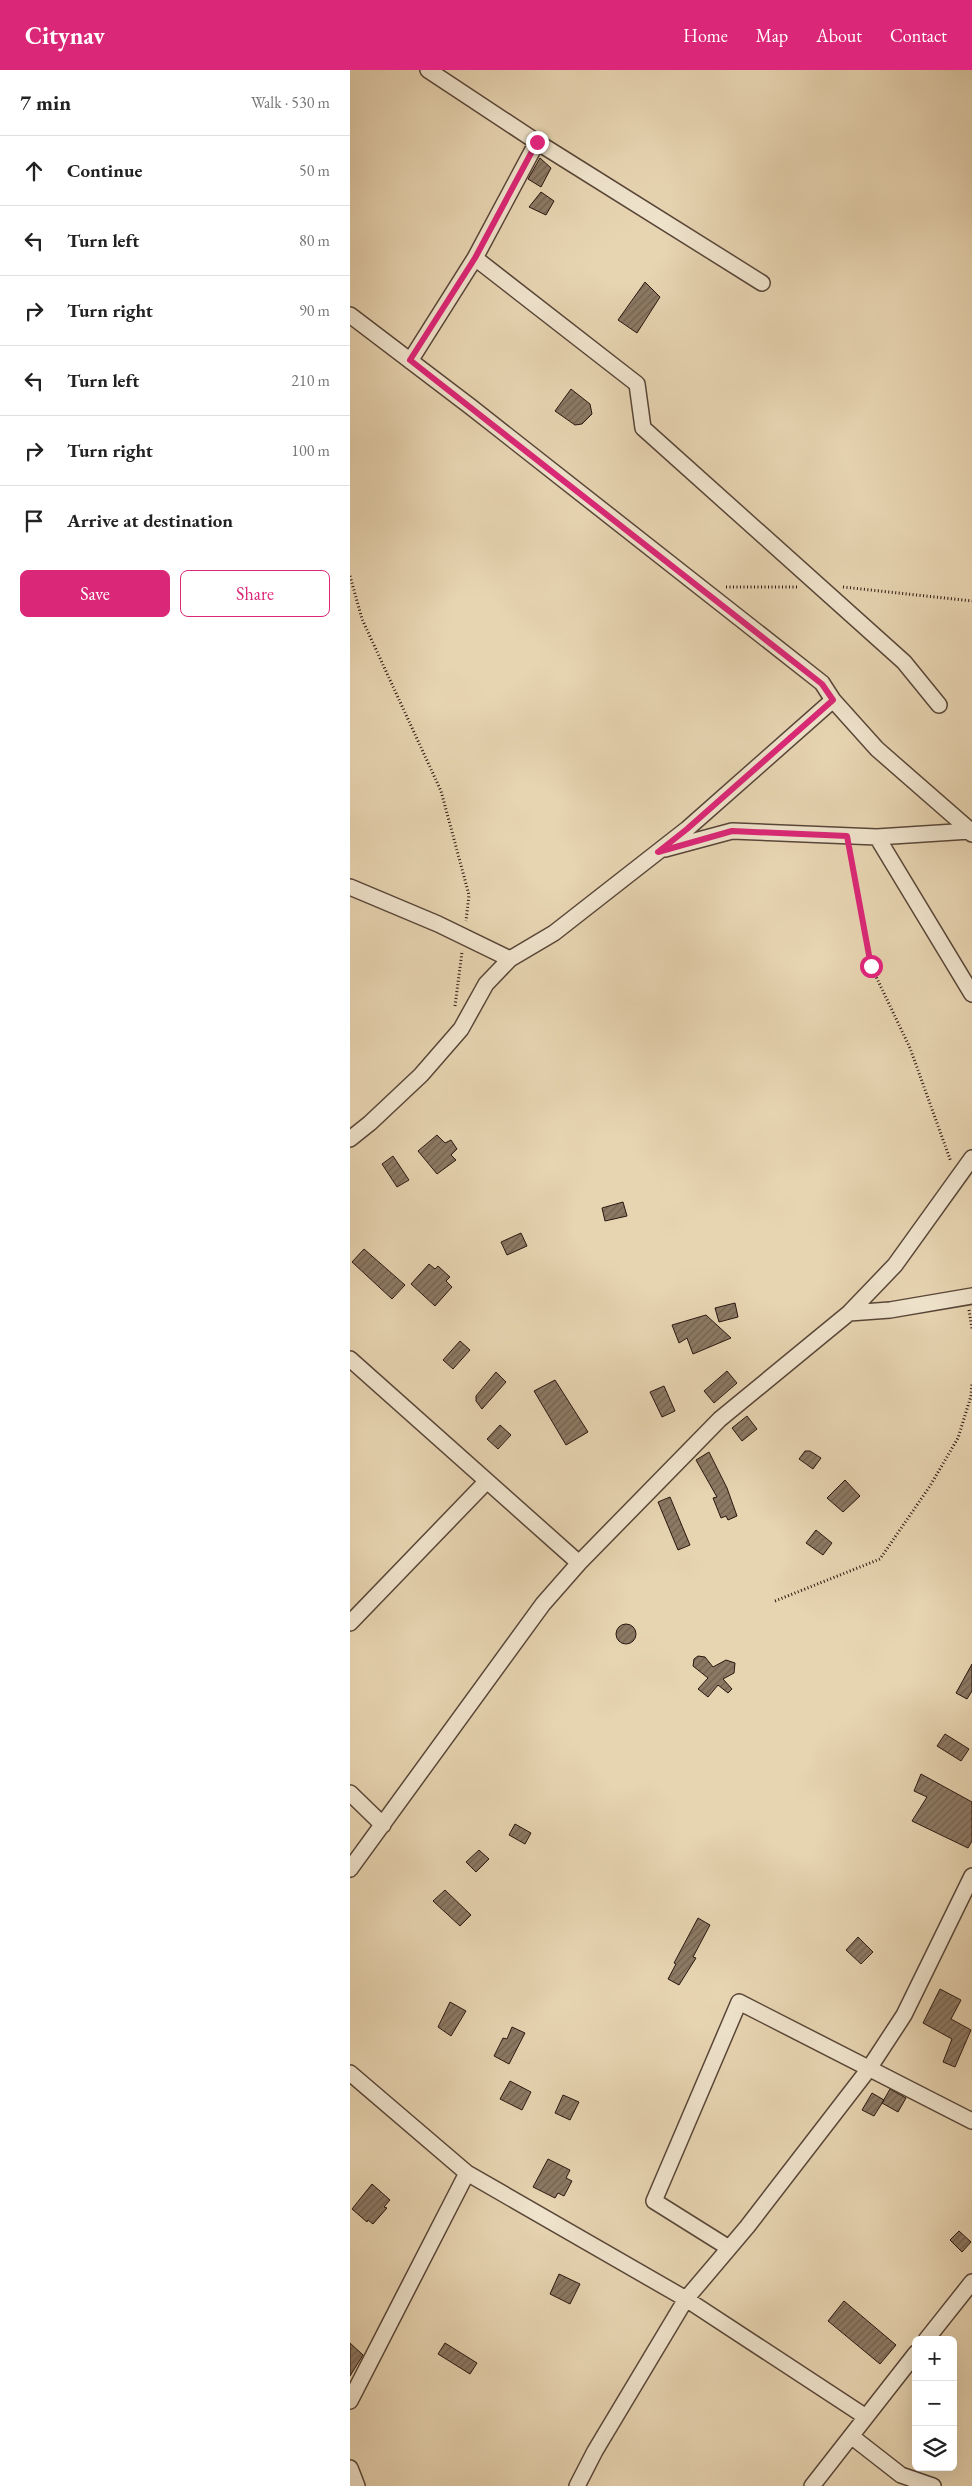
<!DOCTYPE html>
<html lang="en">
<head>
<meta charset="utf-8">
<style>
  :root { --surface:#fff; --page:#f6f6f6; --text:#222; --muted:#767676; --line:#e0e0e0; --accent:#db2777 }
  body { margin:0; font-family:"EB Garamond",serif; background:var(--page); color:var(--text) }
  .controls { position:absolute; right:15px; bottom:15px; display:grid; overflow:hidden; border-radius:8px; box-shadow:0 5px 20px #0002 }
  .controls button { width:45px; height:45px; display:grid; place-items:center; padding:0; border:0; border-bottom:1px solid var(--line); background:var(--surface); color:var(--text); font:25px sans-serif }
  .stop { position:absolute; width:15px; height:15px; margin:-11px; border:4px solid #db2777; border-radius:50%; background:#fff }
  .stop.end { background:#db2777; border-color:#fff; box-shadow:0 1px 5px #0008 }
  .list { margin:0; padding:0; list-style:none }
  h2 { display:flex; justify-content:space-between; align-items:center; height:65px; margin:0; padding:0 20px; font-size:21px }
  h2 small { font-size:16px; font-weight:400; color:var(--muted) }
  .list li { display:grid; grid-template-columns:32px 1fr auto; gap:15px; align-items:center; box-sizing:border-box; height:70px; padding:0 20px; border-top:1px solid var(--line) }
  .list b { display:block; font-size:19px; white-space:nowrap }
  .list em { font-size:16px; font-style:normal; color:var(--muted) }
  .actions { display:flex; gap:10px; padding:15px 20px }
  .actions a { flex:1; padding:11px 0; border:1px solid var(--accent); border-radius:8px; text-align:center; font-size:18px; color:var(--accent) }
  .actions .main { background:var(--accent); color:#fff }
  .icon { flex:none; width:28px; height:28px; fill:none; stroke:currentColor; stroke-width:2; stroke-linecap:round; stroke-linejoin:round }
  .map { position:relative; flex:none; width:622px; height:2416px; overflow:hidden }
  header { display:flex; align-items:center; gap:30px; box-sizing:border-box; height:70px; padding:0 25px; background:var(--accent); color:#fff }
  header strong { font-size:24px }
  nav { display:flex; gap:28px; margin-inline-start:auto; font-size:18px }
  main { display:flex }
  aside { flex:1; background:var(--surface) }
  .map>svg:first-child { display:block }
  .building { fill:url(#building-hatch); stroke:#2a1710 }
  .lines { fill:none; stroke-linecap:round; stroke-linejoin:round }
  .street-casing { stroke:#594638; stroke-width:18 }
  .path { stroke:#2a1710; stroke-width:3; stroke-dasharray:1 2.5; stroke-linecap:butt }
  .street { stroke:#efe3cc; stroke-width:15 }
  .route { stroke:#db2777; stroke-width:6 }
</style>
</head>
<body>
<header>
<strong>Citynav</strong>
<nav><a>Home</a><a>Map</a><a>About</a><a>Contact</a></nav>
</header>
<main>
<aside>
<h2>7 min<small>Walk · 530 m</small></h2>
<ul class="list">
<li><svg class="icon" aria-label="ahead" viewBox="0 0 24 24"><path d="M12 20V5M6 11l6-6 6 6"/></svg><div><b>Continue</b></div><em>50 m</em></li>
<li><svg class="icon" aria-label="left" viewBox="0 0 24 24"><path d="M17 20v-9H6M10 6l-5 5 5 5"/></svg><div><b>Turn left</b></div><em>80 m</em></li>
<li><svg class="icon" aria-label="right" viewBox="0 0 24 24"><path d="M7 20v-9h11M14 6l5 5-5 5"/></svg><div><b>Turn right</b></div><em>90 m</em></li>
<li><svg class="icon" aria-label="left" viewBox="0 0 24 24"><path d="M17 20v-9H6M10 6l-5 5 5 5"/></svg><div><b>Turn left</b></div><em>210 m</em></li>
<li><svg class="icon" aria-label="right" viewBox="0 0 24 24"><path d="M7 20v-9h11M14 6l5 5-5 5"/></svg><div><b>Turn right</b></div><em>100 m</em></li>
<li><svg class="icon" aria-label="arrive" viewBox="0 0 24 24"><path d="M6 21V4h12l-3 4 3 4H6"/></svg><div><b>Arrive at destination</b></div></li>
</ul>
<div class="actions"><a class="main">Save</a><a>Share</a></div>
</aside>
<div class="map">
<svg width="622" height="2416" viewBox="0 0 622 2416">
  <defs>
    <pattern id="building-hatch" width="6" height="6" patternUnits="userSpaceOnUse" patternTransform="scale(1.25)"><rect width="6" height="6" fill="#8c7964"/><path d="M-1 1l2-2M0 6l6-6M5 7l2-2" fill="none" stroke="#736251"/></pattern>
  </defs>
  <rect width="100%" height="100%" fill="#e7d4b1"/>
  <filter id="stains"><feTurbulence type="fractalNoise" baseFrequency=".004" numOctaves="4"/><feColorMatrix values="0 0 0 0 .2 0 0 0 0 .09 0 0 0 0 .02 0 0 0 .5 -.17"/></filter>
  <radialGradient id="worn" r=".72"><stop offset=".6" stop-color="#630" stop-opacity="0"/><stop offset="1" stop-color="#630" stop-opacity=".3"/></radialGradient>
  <path class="building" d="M 190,88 L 201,98 L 191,117 L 178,109 Z
    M 191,122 L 204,131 L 196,145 L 179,137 Z
    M 295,212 L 310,227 L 287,263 L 268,250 Z
    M 221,319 L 240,334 L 242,344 L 232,354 L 225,355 L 205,341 Z
    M 87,1065 L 95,1073 L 101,1070 L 107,1079 L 101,1085 L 106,1090 L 87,1104 L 68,1081 Z
    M 43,1086 L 59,1110 L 47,1117 L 32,1094 Z
    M 273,1132 L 277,1146 L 255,1151 L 252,1138 Z
    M 171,1163 L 177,1176 L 157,1185 L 151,1172 Z
    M 14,1179 L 55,1215 L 42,1229 L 2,1192 Z
    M 79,1194 L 85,1199 L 88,1196 L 100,1207 L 96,1211 L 102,1217 L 85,1236 L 61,1214 Z
    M 385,1233 L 388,1247 L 369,1252 L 365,1238 Z
    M 356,1245 L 381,1268 L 343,1284 L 337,1268 L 329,1273 L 322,1255 Z
    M 110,1271 L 120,1280 L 103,1299 L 93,1290 Z
    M 377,1301 L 387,1313 L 364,1333 L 354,1321 Z
    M 146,1302 L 156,1312 L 132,1339 L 126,1331 L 126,1326 Z
    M 205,1310 L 238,1362 L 216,1375 L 184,1321 Z
    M 314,1316 L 325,1341 L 312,1347 L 300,1322 Z
    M 397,1346 L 407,1359 L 392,1371 L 382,1358 Z
    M 150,1355 L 161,1365 L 148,1379 L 137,1369 Z
    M 455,1381 L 460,1381 L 471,1388 L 463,1399 L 449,1389 Z
    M 359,1382 L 377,1418 L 387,1446 L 378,1450 L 376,1446 L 371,1448 L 363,1428 L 367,1427 L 346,1390 Z
    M 495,1410 L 510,1426 L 493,1442 L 477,1428 Z
    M 320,1427 L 340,1475 L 328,1480 L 308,1432 Z
    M 466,1460 L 482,1473 L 473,1485 L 456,1473 Z
    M266 1564a10 10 0 1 1 20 0a10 10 0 1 1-20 0Z
    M 348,1586 L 355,1587 L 363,1597 L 376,1590 L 385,1593 L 384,1603 L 373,1609 L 382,1619 L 378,1623 L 368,1615 L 358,1627 L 348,1619 L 358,1608 L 343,1596 L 344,1589 Z
    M 622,1594 L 622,1621 L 617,1629 L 606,1623 Z
    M 595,1664 L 619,1679 L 611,1691 L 587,1676 Z
    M 571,1704 L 622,1732 L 622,1771 L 618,1778 L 562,1751 L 577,1727 L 564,1721 Z
    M 165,1754 L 181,1763 L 175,1774 L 159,1765 Z
    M 129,1780 L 139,1789 L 126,1802 L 116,1792 Z
    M 95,1820 L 121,1845 L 110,1856 L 83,1831 Z
    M 348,1848 L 360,1855 L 343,1887 L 346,1888 L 329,1915 L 318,1909 L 326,1894 L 324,1893 Z
    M 508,1867 L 523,1882 L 511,1894 L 496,1880 Z
    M 590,1919 L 611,1930 L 601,1949 L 621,1960 L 605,1997 L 593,1992 L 602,1969 L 573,1953 Z
    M 100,1932 L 116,1941 L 101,1966 L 88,1957 Z
    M 162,1957 L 175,1963 L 159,1994 L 144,1986 L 153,1968 L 157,1969 Z
    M 160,2011 L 181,2022 L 172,2040 L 150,2029 Z
    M 540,2019 L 556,2028 L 548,2042 L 532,2033 Z
    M 522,2023 L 534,2030 L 524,2046 L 512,2040 Z
    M 213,2025 L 229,2032 L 220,2050 L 205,2043 Z
    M 198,2089 L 220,2100 L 216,2108 L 222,2111 L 214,2126 L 208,2123 L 205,2128 L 183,2117 Z
    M 22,2114 L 40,2130 L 34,2137 L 37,2138 L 23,2154 L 18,2150 L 17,2152 L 2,2139 Z
    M 609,2161 L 621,2172 L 612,2182 L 600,2170 Z
    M 209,2204 L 230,2214 L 220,2234 L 200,2224 Z
    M 494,2231 L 546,2275 L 530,2294 L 478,2251 Z
    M 0,2273 L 13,2285 L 0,2306 Z
    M 95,2273 L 127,2293 L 120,2304 L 88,2284 Z"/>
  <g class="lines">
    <g class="street-casing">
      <path id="street" d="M 78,0 L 187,72 L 412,213
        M 125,188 L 187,72
        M 0,245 L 121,337 L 472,613 L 483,630 L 527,679 L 622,762
        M 60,291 L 125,188 L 287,314 L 293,358 L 554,592 L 589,635
        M 527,767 L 622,924
        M 315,779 L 382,761 L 527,767 L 620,761 L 622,764
        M 0,817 L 88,854 L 160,889
        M 0,1069 L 20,1053 L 71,1005 L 111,959 L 136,914 L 160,889 L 204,863 L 337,759 L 483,630
        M 499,1243 L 540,1240 L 622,1226
        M 0,1289 L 229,1493
        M 0,1553 L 137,1411
        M 0,1723 L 33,1755
        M 0,1799 L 193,1534 L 229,1493 L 370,1349 L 499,1243 L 545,1195 L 622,1088
        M 0,2003 L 117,2103 L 336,2229 L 516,2347
        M 379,2178 L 304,2131 L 389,1932 L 622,2051
        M 576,2270 L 622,2212
        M 0,2331 L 117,2103
        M 501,2366 L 551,2405 L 583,2416
        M 0,2398 L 7,2416
        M 227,2416 L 245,2381 L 336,2229 L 397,2157 L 518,2000 L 554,1945 L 622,1806
        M 462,2416 L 566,2283"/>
    </g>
    <path class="path" d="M 0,506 L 12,549 L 91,721 L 119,825 L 116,851
      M 376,517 L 447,517
      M 493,517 L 622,531
      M 500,781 L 521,896 L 560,978 L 601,1092
      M 105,936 L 112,882
      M 619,1240 L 622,1259
      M 425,1531 L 530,1489 L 580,1416 L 608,1368 L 621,1326 L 622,1313"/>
    <use href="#street" class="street"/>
  </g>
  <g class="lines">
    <path class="route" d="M 187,72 L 125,188 L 60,290 L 472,614 L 483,630 L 337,759 L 308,782 L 382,761 L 497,766 L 521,896"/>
  </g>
  <rect width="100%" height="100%" filter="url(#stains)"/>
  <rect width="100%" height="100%" fill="url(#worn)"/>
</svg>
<div class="controls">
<button>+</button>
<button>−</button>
<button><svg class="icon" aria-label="layers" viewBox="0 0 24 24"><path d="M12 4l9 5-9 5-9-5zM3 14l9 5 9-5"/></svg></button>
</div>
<div class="stop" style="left:521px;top:896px"></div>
<div class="stop end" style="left:187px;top:72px"></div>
</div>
</main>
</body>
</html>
